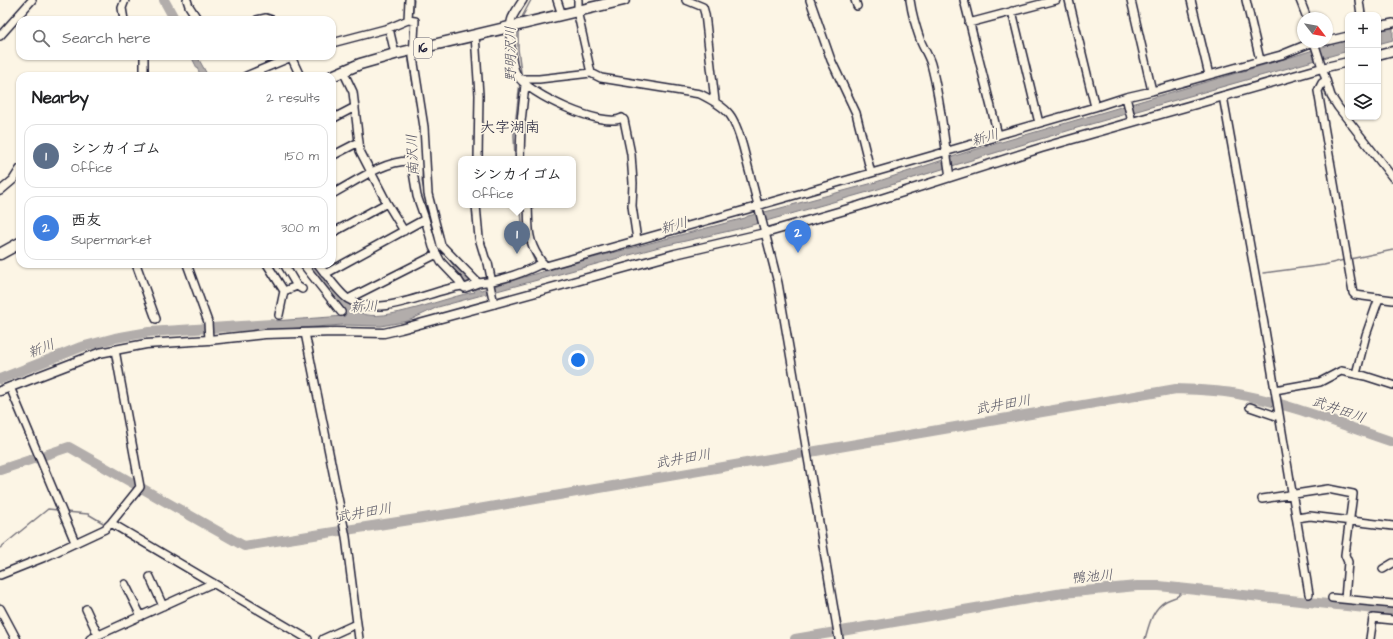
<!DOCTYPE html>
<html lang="en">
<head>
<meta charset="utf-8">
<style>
  :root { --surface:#fff; --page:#f6f6f6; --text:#202124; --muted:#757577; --line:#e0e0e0; --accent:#d1495b }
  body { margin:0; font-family:"Architects Daughter","Klee One",sans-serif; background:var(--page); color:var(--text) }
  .controls { position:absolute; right:12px; top:12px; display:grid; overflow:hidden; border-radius:8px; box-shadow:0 1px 3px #0004 }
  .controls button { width:36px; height:36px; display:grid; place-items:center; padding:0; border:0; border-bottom:1px solid var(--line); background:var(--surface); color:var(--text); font:20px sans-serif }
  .compass { position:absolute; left:1297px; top:12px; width:36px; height:36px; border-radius:50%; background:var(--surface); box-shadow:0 1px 3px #0004; rotate:121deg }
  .you { position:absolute; left:578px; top:360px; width:14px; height:14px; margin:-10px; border:3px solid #fff; border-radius:50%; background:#1a73e8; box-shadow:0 0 0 6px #1a73e833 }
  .badge { display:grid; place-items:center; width:26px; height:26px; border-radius:50%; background:var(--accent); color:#fff; font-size:13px; font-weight:700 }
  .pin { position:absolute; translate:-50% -33px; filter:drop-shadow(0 1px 2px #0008) }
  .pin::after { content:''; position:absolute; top:21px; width:14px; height:12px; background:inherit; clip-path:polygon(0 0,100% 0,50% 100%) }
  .popup { position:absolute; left:458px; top:156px; width:118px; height:52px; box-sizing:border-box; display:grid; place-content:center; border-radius:8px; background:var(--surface); filter:drop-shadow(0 1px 3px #0005); font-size:13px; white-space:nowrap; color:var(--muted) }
  .popup b { font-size:15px; color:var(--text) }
  .popup::after { content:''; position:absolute; left:50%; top:100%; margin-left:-8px; border:8px solid transparent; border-top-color:var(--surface) }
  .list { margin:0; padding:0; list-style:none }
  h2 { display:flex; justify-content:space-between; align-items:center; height:52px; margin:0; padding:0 16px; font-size:17px }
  h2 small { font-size:13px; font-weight:400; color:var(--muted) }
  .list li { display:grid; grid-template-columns:26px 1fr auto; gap:12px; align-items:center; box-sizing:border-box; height:64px; margin:0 8px 8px; padding:0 8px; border:1px solid var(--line); border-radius:12px }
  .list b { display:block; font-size:15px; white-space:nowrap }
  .list p { margin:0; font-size:13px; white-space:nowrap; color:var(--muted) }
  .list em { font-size:13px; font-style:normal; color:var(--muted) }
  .icon { flex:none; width:22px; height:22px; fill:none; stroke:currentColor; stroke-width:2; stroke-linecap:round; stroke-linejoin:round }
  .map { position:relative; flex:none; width:1393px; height:639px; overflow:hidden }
  .search { position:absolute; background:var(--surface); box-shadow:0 1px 3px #0004; left:16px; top:16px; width:320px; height:44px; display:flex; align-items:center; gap:10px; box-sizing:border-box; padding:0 14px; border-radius:12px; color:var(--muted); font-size:15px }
  .panel { position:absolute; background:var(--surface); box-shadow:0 1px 3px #0004; left:16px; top:72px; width:320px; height:196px; border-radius:12px }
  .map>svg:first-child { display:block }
  .water { fill:#b2adab; stroke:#78757e }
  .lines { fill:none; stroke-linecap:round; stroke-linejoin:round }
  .stream { stroke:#78757e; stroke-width:1.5 }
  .river { stroke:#b2adab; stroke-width:10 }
  .minor-casing { stroke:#22223b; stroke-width:10 }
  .tertiary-casing { stroke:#22223b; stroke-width:11 }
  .primary-casing { stroke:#22223b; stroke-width:13 }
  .minor { stroke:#fcf5e5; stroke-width:7 }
  .tertiary { stroke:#fcf5e5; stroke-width:8 }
  .primary { stroke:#fcf5e5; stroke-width:10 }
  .labels { text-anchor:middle; stroke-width:3.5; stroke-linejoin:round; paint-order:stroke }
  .shield { fill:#fcf5e5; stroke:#63616e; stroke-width:1 }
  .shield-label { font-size:12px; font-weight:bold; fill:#22223b }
  .water-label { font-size:14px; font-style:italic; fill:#545362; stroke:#fcf5e5 }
  .quarter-label { font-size:15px; fill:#22223b; stroke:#fcf5e5 }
</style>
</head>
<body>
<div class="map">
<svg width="1393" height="639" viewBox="0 0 1393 639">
  <rect width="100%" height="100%" fill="#fcf5e5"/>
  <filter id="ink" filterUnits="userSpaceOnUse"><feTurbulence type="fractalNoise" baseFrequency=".025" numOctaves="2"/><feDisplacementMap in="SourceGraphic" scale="8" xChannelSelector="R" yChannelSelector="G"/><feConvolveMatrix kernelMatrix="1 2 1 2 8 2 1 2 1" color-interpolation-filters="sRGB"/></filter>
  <g filter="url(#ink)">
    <path class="water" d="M 1393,27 L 1393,40 L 1378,44 L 1378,31 Z
      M 1348,39 L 1348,51 L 1077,128 L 965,162 L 875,190 L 738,229 L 659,247 L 438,307 L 408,321 L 381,326 L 343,325 L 258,331 L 259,322 L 345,316 L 346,314 L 307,264 L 315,264 C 327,279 343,304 361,313 C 383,324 448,296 475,292 L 453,268 L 455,265 L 476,287 L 481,290 L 551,269 L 745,218 L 748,216 L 777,209 L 873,183 L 964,153 L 1291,57 Z
      M 191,56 L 197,56 L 208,76 L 201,76 Z"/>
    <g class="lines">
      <path class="stream" d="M 412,18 L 414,0
        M 520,21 L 531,0
        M 518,29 L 518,49 L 521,72 L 521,76
        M 410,46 L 411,26
        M 409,54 L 409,61 L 418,113
        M 515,159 L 514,135 L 520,82
        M 423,160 L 422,181 L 424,190
        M 521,205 C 521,231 526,242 536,264
        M 440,248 L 455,267
        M 1350,259 L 1393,250
        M 1263,273 L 1324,265 L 1344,260
        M 66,512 L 88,514 L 105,524
        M 111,528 L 205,583
        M 0,548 L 48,509 L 58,510
        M 212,587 L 249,608
        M 1145,639 C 1149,625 1152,609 1166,601 C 1176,596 1177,599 1184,589"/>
      <path class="river" d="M 164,0 L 175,20
        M 0,379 L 81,347 L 115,338 L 149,332 L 272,324
        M 0,470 L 69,447 L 244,546 L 455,513 L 1176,389 C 1197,390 1217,390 1238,394 C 1291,404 1342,425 1393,442
        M 795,639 L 1063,593 L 1137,586 L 1159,586 L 1393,611"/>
      <g class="minor-casing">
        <path id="minor" d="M 187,0 L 189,6 L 198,20
          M 409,0 L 408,20 L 415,21 L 413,57 L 424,127 L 428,194 L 441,245 L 478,283 C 500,281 523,273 543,263
          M 523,0 C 519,6 515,12 512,18 C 508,28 511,66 517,75 C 527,94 604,129 622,118 L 624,120 L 631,154 L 633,183 L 632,206 L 637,240
          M 557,0 L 562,15
          M 578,0 L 578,15 L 591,73
          M 686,0 L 703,7 L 705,14 L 715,101
          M 810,0 L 831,60 L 856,113 L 871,173
          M 855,0 L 857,6
          M 910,0 C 912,14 916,28 921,42 C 924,49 929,57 931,64 C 941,101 944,140 950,177
          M 964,0 L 998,135
          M 1069,0 L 1095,107
          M 1131,0 L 1152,91
          M 1191,0 L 1209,75
          M 1246,0 L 1260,60
          M 1300,0 L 1307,18
          M 1359,0 L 1361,15
          M 1012,11 L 1039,123
          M 124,20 L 122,8 L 125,0
          M 257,20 L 266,18 L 272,20
          M 969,23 L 1056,0
          M 1378,26 L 1393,23
          M 389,28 L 408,20
          M 475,35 L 479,95 L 478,159
          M 0,36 L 32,0
          M 1327,41 L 1348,36
          M 1314,42 L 1331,96 L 1338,107 L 1393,178
          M 332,43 L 389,28 L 395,54
          M 144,56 L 144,76
          M 292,56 L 293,61 L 300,76
          M 343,71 L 353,92 L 360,151 L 387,203 L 404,231
          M 246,76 L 294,56
          M 1326,81 L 1322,83 L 1318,91 L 1353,293 L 1355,295 L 1393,300
          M 1223,96 L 1264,324 L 1309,594
          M 1126,97 L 1132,122
          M 332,119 L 355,107
          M 332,156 L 359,142
          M 520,159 L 521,122 L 525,85 L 524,79 L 539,79 L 591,73 L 601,78 L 700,94 C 730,109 734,115 743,147 L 778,283 L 839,639
          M 0,191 L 13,180 L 20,169
          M 476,205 L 479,238 L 485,258 L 488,263 L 491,278 L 490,285 L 494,304
          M 528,205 C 529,225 527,239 538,256 C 540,260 542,263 546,266 L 752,208 L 764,204 L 993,138 L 998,135 L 1095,107 L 1126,97 L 1152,91 L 1281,55 L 1313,42
          M 332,233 L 387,203
          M 136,264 L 156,319
          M 187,264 L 208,322 L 209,340
          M 267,264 L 284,291 L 279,315
          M 284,264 L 297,286
          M 303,264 L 341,312
          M 318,264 C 324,272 340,294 348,299 C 381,319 427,291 462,286 L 459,281 L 441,262 L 433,247 L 425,219 L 417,196 L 412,166 L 410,161 C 385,160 353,183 332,194
          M 325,274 L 425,219
          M 462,286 L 465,288 L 478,283
          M 284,291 L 297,286 L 302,289
          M 348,299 L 437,254
          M 305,333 L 346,537 L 359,639
          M 1356,374 L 1366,335 L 1379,298
          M 10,387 L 75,542
          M 1275,390 L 1320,382 L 1341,371 L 1365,376 L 1393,385
          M 1250,407 L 1279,417
          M 1262,499 L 1328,489 L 1353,494 L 1345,555 L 1348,562 L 1345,599
          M 1297,518 L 1310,516 L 1393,526
          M 111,523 L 308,639
          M 1383,569 L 1393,563
          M 0,575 L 45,557 L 105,529 L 111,523 L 140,487 L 115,350
          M 150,577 L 163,606
          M 125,584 L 141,616
          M 1332,598 L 1393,604
          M 86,609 L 98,635
          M 90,639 L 213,583
          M 323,639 L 356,624
          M 1370,639 L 1373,618 L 1393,620"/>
      </g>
      <g class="tertiary-casing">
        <path id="tertiary" d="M 1378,55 L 1393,51
          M 0,391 L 99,353 L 146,344 L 209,340 L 265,334 L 335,332 L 384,333 L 401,329 L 675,254 L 765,233 L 859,206 L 1041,148 L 1322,68 L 1348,62
          M 0,609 L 16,639"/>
      </g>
      <g class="primary-casing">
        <path id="primary" d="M 332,76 L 360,64 L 395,54 L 624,0
          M 0,254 L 20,243"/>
      </g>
      <use href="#minor" class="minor"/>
      <use href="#tertiary" class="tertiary"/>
      <use href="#primary" class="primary"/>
    </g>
  </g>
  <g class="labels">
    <rect class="shield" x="414" y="38" width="18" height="20" rx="3"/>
    <g class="shield-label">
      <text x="423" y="52">16</text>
    </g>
    <g class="water-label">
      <text transform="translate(510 54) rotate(-90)" y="5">野明沢川</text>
      <text transform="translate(985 137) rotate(-17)" y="5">新川</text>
      <text transform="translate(412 155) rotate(-93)" y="5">南沢川</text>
      <text transform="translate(674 225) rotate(-15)" y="5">新川</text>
      <text transform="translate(364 306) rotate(-3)" y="5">新川</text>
      <text transform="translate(41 348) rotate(-22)" y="5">新川</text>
      <text transform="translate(1003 404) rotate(-10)" y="5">武井田川</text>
      <text transform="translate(1339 409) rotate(19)" y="5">武井田川</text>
      <text transform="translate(683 458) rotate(-10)" y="5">武井田川</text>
      <text transform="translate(364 512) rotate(-10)" y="5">武井田川</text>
      <text transform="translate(1092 576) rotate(-5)" y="5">鴨池川</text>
    </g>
    <g class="quarter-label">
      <text x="510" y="132">大字湖南</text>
    </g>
  </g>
</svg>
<div class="controls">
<button>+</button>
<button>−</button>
<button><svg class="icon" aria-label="layers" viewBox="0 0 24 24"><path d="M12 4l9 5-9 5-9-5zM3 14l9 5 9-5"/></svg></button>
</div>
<svg class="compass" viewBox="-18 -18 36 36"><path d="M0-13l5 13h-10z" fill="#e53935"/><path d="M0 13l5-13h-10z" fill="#757577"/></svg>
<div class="you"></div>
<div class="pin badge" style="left:517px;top:254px;background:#5c6f8a">1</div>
<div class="popup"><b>シンカイゴム</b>Office</div>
<div class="pin badge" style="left:798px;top:253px;background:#3f7fe0">2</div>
<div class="search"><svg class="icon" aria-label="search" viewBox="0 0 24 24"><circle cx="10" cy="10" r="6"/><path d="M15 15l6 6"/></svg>Search here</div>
<section class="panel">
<h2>Nearby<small>2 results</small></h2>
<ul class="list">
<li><span class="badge" style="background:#5c6f8a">1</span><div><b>シンカイゴム</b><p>Office</p></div><em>150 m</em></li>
<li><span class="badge" style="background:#3f7fe0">2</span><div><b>西友</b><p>Supermarket</p></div><em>300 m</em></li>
</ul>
</section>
</div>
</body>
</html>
